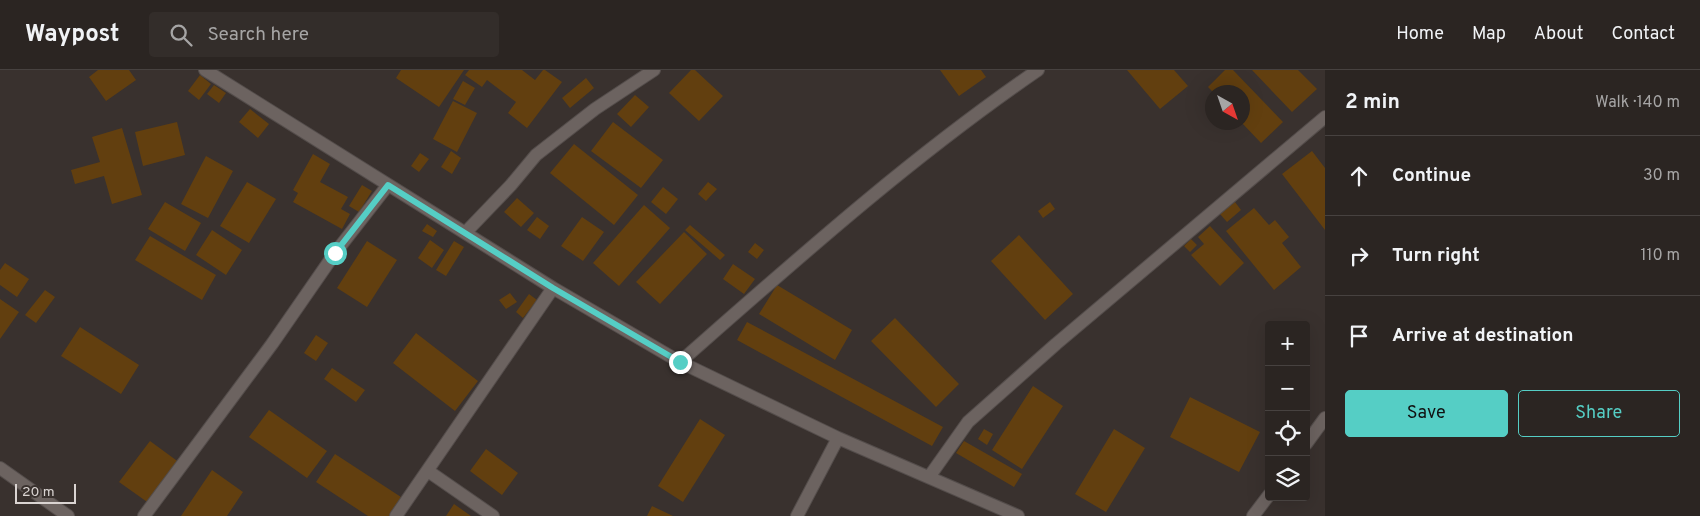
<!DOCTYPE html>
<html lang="en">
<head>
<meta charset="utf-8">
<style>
  :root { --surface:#2b2522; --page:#332d2a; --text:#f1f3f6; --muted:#a6a5a5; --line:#474240; --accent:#55cec5 }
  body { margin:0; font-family:Overpass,sans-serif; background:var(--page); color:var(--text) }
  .controls { position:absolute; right:15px; bottom:15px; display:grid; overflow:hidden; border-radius:5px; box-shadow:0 5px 20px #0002 }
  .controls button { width:45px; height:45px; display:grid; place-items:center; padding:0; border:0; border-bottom:1px solid var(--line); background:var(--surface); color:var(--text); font:25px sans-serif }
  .compass { position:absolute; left:1205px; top:15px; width:45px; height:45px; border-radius:50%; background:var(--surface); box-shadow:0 5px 20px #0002; rotate:140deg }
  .scale { position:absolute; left:15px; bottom:12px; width:61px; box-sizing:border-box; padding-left:5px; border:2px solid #dad4d2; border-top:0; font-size:14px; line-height:18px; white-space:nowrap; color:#dad4d2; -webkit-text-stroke:4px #39312e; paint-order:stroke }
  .stop { position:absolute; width:15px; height:15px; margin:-11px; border:4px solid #55cec5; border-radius:50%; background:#fff }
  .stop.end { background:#55cec5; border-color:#fff; box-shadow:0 1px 5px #0008 }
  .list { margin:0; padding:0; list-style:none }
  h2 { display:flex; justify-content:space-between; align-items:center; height:65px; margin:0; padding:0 20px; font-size:21px }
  h2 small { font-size:16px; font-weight:400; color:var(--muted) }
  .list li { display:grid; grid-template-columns:32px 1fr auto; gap:15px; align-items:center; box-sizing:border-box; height:80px; padding:0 20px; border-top:1px solid var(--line) }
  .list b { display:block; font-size:19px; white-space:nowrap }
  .list em { font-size:16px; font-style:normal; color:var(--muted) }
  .actions { display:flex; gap:10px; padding:15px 20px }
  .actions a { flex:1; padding:11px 0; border:1px solid var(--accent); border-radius:5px; text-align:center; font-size:18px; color:var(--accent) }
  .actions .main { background:var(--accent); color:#111 }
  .icon { flex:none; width:28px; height:28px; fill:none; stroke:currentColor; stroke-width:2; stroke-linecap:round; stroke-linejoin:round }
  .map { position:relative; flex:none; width:1325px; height:446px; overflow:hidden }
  header { display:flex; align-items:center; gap:30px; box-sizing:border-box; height:70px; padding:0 25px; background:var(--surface); border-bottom:1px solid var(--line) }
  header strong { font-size:24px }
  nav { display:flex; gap:28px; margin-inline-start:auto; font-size:18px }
  .search { width:350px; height:45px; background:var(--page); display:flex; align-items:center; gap:12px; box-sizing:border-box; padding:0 18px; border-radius:5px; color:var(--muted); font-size:19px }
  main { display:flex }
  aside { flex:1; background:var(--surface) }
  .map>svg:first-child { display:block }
  .building { fill:#623f0f }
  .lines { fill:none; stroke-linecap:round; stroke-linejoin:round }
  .minor-casing { stroke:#544d4b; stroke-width:14 }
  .minor { stroke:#6c6360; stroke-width:12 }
  .route { stroke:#55cec5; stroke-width:6 }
</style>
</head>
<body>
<header>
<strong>Waypost</strong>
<div class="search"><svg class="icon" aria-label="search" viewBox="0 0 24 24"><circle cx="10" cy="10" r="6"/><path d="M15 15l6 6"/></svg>Search here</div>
<nav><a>Home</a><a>Map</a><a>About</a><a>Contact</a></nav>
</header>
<main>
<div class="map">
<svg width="1325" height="446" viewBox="0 0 1325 446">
  <rect width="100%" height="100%" fill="#39312e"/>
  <path class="building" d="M 98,0 L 129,0 L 136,10 L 106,31 L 89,7 Z
    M 401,0 L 464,0 L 439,37 L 396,8 Z
    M 469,0 L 522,0 L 535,10 L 543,0 L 545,0 L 562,12 L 527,58 L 508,43 L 516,32 L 487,10 L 482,17 L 465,5 Z
    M 691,0 L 695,0 L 723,26 L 699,51 L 669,23 Z
    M 940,0 L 981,0 L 986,7 L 959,26 Z
    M 1127,0 L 1174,0 L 1188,16 L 1160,39 Z
    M 1225,0 L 1233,0 L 1283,52 L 1261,73 L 1242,53 L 1242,22 L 1213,22 L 1208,17 Z
    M 1252,0 L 1298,0 L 1317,19 L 1292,42 Z
    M 200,5 L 211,14 L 199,30 L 188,21 Z
    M 586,8 L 594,18 L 570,38 L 562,28 Z
    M 463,11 L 475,18 L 465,35 L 453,29 Z
    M 214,15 L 226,23 L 219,33 L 207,24 Z
    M 635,25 L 649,37 L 631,57 L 617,44 Z
    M 453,31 L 477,43 L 457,82 L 433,69 Z
    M 250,39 L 269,54 L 258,68 L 239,52 Z
    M 177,52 L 185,85 L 143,96 L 135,62 Z
    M 613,52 L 663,90 L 641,118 L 591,81 Z
    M 122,58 L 142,125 L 112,134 L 104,106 L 75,114 L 71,100 L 100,92 L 92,67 Z
    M 574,74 L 638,125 L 614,155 L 550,103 Z
    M 451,81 L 461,88 L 452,104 L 441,97 Z
    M 1312,81 L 1325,98 L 1325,160 L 1282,104 Z
    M 420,83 L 429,89 L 419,102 L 411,96 Z
    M 313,84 L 330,94 L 320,112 L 348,127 L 341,139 L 350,144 L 342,159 L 293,132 L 298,123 L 293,120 Z
    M 206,86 L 233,101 L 208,148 L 181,134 Z
    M 247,112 L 276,129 L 249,173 L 220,156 Z
    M 708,112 L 717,119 L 706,131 L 698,124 Z
    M 362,115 L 372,121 L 359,142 L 349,136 Z
    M 663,117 L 678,129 L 666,144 L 651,132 Z
    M 517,128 L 534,143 L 521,157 L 504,142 Z
    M 165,132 L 201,153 L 185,181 L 148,159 Z
    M 1050,132 L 1055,139 L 1043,148 L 1038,141 Z
    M 1235,132 L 1241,140 L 1227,152 L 1220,144 Z
    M 644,135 L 670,158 L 619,216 L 593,193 Z
    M 1254,138 L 1269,155 L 1275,150 L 1289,167 L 1282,173 L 1301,197 L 1274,220 L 1226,161 Z
    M 537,147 L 549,156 L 540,169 L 527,160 Z
    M 582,147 L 604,162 L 583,191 L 561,176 Z
    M 427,154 L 437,161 L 433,167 L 422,161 Z
    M 690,155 L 725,185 L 720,190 L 685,160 Z
    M 1210,156 L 1244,193 L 1220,216 L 1191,185 L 1204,174 L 1198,167 Z
    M 212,160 L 242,180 L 226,205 L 196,185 Z
    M 684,162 L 707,184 L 660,234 L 636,212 Z
    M 1019,165 L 1073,224 L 1045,250 L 991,191 Z
    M 150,166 L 216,205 L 202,230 L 135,190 Z
    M 1191,169 L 1197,175 L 1190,182 L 1184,176 Z
    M 430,170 L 444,180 L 432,198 L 418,188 Z
    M 367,171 L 397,190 L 367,237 L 337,218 Z
    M 454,171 L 464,177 L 446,206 L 436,200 Z
    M 755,173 L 764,180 L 757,189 L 748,182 Z
    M 5,193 L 29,209 L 17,227 L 0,215 L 0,200 Z
    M 733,194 L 755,209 L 744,224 L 723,209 Z
    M 777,215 L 852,260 L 835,290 L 759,244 Z
    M 45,220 L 55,227 L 36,253 L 25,245 Z
    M 510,223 L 517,232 L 506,239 L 499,230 Z
    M 529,224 L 537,230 L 523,248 L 516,242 Z
    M 0,229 L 19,242 L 0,269 Z
    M 895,248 L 959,314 L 936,337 L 871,271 Z
    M 747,252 L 943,357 L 932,376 L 737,270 Z
    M 80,257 L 139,295 L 121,324 L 61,286 Z
    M 416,263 L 478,311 L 455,341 L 393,293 Z
    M 316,265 L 328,273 L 316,291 L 304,283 Z
    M 332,298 L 365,320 L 356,332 L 324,309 Z
    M 1033,316 L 1063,336 L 1022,399 L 992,380 Z
    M 1190,327 L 1260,362 L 1239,402 L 1170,367 Z
    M 269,340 L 327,381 L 307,408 L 249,367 Z
    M 700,349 L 725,365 L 683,432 L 658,416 Z
    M 984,359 L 993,364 L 987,375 L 978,369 Z
    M 1114,359 L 1145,378 L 1106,442 L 1075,424 Z
    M 150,371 L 180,393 L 150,434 L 119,412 Z
    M 964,371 L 1022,404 L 1014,417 L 956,383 Z
    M 486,379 L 518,403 L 502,425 L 470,401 Z
    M 335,384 L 401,427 L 389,446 L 368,446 L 316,412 Z
    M 212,400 L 243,422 L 227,446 L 181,446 Z
    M 454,434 L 471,446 L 446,446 Z
    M 652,436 L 673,446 L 647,446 Z"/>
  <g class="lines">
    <g class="minor-casing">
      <path id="minor" d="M 205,0 L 553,218 L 680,292 L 838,368 L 1018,446
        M 465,163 L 511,115 L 536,85 L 595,39 L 654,0
        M 680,292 C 796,190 911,87 1038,0
        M 1306,374 L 1325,348
        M 0,398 L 68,446
        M 428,401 L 493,446
        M 929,407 L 968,352 L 1056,274 L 1325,47
        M 144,446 L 272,274 L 335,183 L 388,115
        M 396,446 L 553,218
        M 797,446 L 838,368
        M 1253,446 L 1269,425"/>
    </g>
    <use href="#minor" class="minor"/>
  </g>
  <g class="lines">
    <path class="route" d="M 335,183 L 388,115 L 553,218 L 680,292"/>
  </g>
</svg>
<div class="controls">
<button>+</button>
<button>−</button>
<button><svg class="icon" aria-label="locate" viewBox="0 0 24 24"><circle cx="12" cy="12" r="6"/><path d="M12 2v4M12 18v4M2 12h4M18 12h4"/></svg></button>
<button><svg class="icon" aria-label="layers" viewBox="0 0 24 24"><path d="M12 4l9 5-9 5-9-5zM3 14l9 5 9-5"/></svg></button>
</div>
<svg class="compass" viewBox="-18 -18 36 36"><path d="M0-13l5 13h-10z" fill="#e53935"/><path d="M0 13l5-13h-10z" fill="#a6a5a5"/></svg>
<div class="scale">20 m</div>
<div class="stop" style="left:335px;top:183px"></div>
<div class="stop end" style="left:680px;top:292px"></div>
</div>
<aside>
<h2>2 min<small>Walk · 140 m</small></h2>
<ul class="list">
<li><svg class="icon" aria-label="ahead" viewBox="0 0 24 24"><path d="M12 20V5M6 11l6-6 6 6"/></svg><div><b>Continue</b></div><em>30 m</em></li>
<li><svg class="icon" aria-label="right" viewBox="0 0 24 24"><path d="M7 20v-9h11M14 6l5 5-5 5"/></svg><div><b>Turn right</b></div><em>110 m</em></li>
<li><svg class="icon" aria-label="arrive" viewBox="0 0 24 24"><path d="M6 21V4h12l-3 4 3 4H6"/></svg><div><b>Arrive at destination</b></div></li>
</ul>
<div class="actions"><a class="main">Save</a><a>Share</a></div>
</aside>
</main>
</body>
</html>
